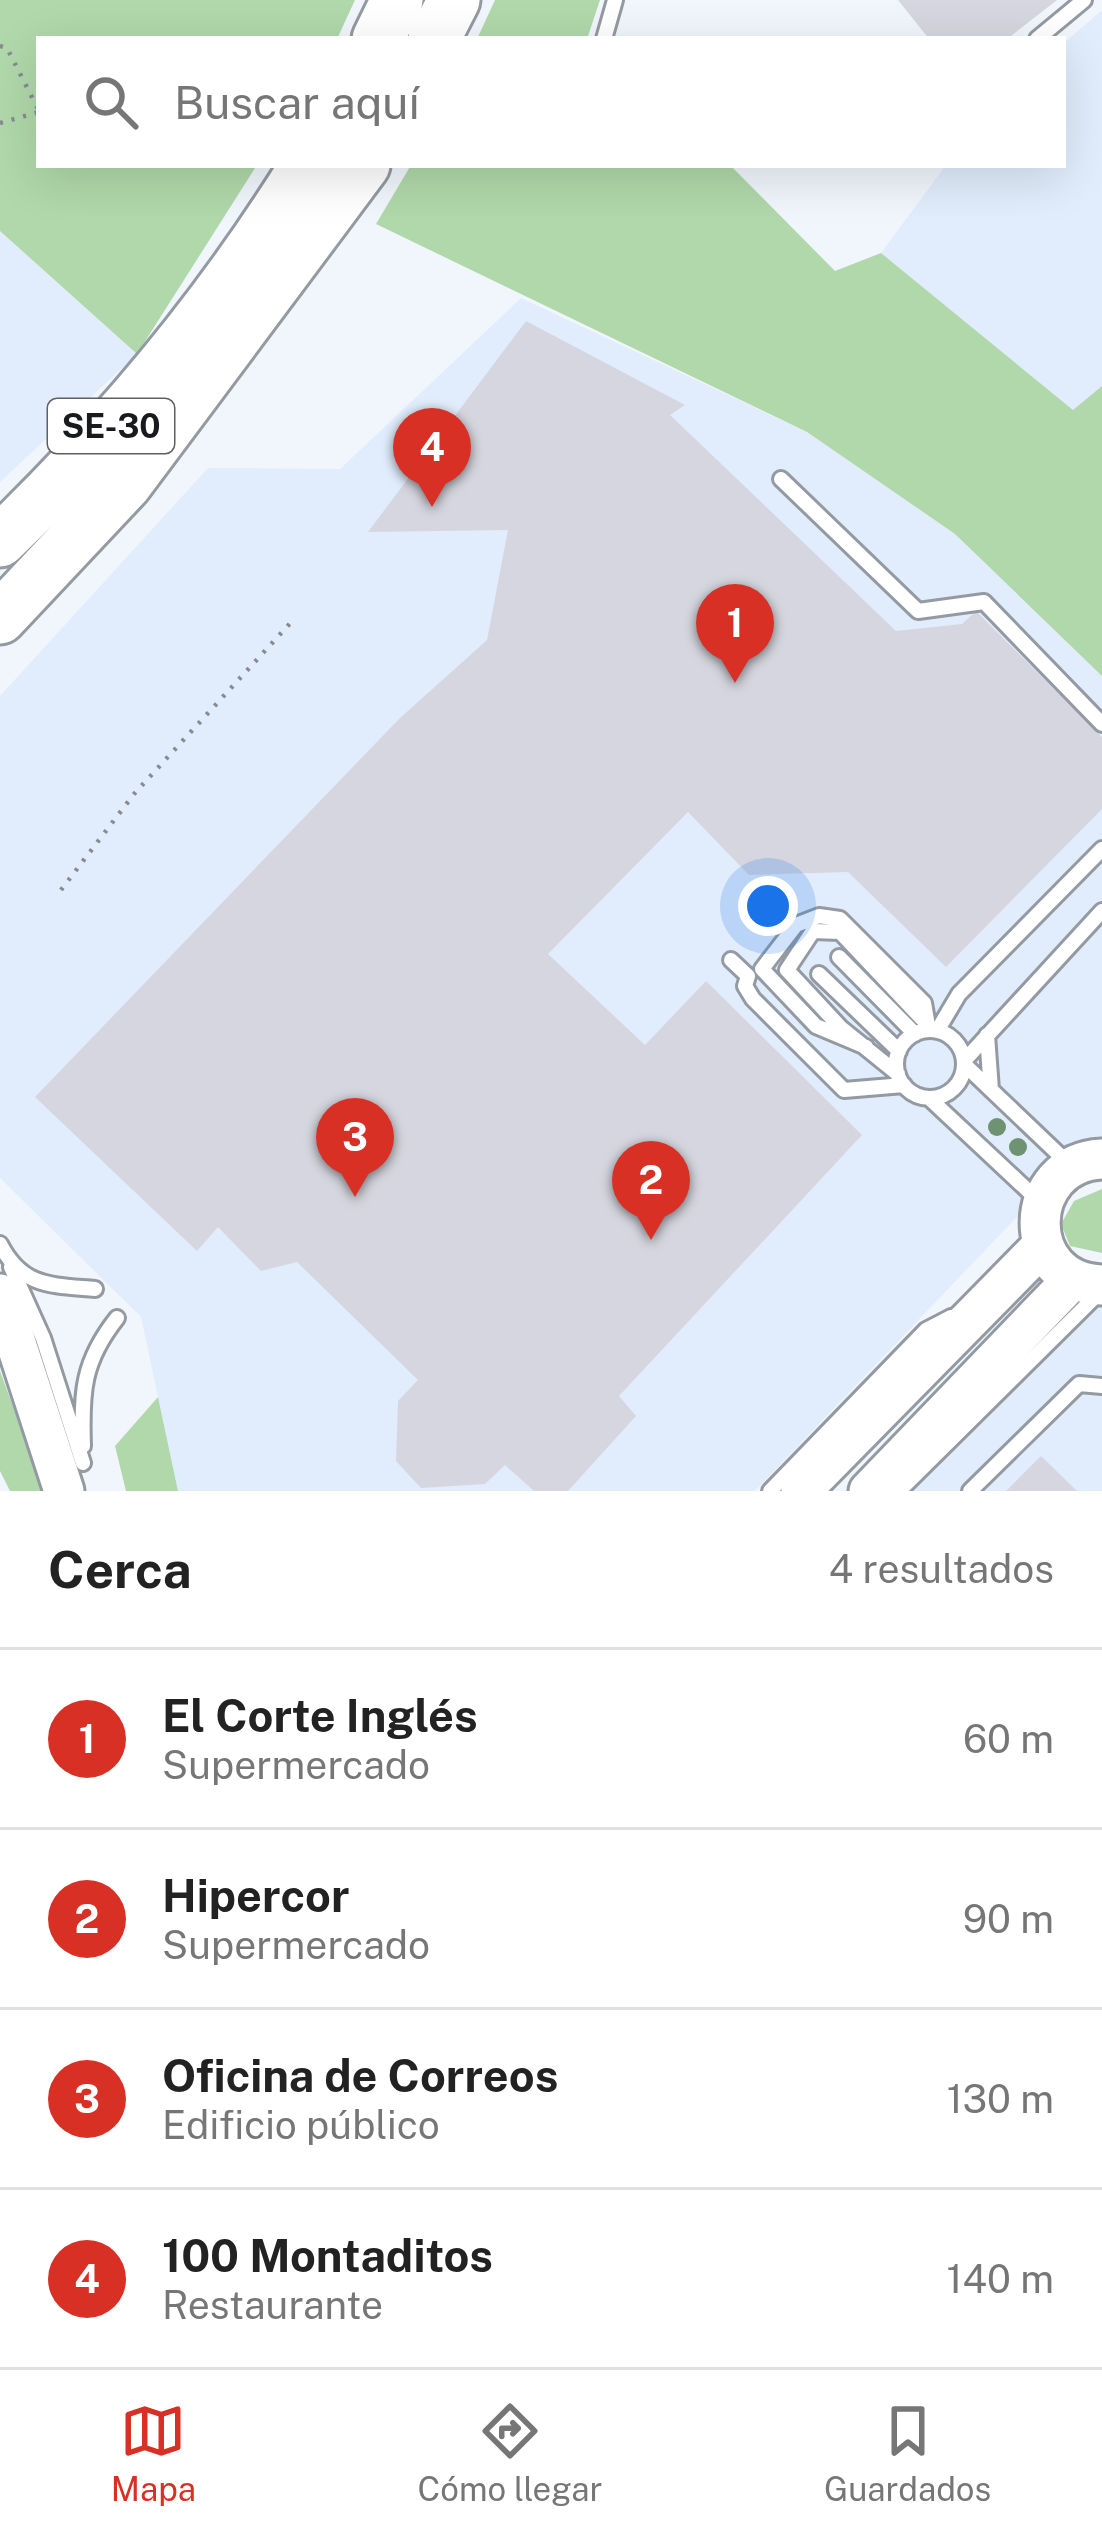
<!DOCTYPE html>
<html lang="es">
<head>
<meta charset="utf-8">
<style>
  :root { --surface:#fff; --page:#f2f2f2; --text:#222; --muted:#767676; --line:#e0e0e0; --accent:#d93025 }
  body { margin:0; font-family:"Public Sans",sans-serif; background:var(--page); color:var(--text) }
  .you { position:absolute; left:768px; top:906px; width:42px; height:42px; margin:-30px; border:9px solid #fff; border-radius:50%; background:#1a73e8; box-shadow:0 0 0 18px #1a73e833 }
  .badge { display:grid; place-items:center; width:78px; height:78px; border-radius:50%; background:var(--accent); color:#fff; font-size:39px; font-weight:700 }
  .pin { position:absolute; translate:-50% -99px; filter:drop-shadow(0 3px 6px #0008) }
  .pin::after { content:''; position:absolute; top:63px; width:42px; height:36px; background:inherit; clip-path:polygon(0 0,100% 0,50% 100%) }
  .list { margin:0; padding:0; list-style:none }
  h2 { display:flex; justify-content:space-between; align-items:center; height:156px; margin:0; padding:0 48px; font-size:51px }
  h2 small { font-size:39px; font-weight:400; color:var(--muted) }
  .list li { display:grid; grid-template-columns:78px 1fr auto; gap:36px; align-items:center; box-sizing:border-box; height:180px; padding:0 48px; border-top:3px solid var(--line) }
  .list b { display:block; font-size:45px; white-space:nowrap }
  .list p { margin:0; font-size:39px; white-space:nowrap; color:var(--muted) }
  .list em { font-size:39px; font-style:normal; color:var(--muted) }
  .icon { flex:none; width:66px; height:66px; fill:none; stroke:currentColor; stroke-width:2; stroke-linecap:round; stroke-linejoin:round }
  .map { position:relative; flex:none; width:1102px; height:1491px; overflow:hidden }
  .search { position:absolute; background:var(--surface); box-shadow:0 12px 48px #0002; left:36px; right:36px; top:36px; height:132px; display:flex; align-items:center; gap:30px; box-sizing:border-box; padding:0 42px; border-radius:0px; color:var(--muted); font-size:45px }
  .sheet { height:876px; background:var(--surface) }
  nav { display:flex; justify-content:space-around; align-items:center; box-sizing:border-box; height:168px; border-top:3px solid var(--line); background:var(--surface); font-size:33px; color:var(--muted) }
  nav a { display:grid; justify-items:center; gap:6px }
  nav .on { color:var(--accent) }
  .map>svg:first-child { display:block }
  .built { fill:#e1edfc }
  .green { fill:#b0d8aa }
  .building { fill:#d6d6e0 }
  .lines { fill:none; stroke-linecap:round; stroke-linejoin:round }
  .lane-casing { stroke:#949aa2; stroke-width:20 }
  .secondary-casing { stroke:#949aa2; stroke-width:45 }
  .highway-casing { stroke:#949aa2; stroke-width:57 }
  .path { stroke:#878b90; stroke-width:4.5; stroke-dasharray:3 9; stroke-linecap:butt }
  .lane { stroke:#fff; stroke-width:14 }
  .secondary { stroke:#fff; stroke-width:39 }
  .highway { stroke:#fff; stroke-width:51 }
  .tree { fill:#6e9272 }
  .labels { text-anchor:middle; stroke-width:10; stroke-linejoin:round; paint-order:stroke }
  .shield { fill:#fff; stroke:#5d5f61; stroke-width:3 }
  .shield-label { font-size:33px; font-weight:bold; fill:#181a1d }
</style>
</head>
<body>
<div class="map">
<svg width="1102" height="1491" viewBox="0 0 1102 1491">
  <rect width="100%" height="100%" fill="#f1f6fd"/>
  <path class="built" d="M 1102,10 L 1102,386 L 1074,411 L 881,253 L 946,165 L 1063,165 L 1063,44 Z
    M 0,231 L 137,354 L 0,482 Z
    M 521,298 L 807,432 L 955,534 L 1102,676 L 1102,1143 L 1014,1220 L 755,1491 L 178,1491 L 141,1317 L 0,1178 L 0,696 L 208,468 L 340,469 Z
    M 1102,1274 L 1102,1491 L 885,1491 Z"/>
  <path class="green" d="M 0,0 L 355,0 L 337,39 L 39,39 L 39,165 L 257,165 L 137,354 L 0,231 Z
    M 495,0 L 600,0 L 587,39 L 477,39 Z
    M 411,165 L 730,165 L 835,271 L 881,253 L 1073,410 L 1102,386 L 1102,676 L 955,534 L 807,432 L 376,224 Z
    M 1102,1189 L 1102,1253 L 1070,1246 L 1061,1224 L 1074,1201 Z
    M 0,1371 L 44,1491 L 10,1491 L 0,1471 Z
    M 158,1397 L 178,1491 L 126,1491 L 115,1446 Z"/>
  <path class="building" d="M 898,0 L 1057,0 L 1007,39 L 929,39 Z
    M 526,321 L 685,405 L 670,415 L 896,631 L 962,624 L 976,611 L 1102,737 L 1102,809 L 946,967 L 848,872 L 749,875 L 688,812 L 548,954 L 645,1045 L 706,981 L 862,1135 L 619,1396 L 636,1416 L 568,1491 L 534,1491 L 505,1465 L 485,1484 L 421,1488 L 396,1461 L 398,1401 L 418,1380 L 297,1262 L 261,1271 L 218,1227 L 197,1251 L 35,1097 L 399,719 L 487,640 L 508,530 L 368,532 Z
    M 1041,1456 L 1077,1491 L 1006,1491 Z"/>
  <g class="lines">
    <g class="lane-casing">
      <path id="lane" d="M 604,39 L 615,0
        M 1037,39 L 1084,0
        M 781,479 L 918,611 L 984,602 L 1102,724
        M 839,957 L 915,1034
        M 731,960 L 748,976 L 745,986 L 753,999 L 844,1090 L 904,1085
        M 819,974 L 899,1051
        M896 1064a34 34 0 1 1 68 0a34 34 0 1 1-68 0Z
        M 937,1031 L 959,994 L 1102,849
        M 987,1035 L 991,1090
        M 866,1047 L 816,1026 L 762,969 L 796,925 L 819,916 L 840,919 L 924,1003 L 928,1026
        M 964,1061 L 1102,911
        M 964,1064 L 1071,1166
        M 898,1074 L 841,1028 L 787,970 L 813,931 L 840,932 L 925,1022
        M 929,1098 L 1039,1201
        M 0,1244 C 22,1287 50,1285 95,1289
        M 11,1267 L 43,1338 L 83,1463
        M 83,1446 C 81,1391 83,1361 117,1318
        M 770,1491 L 926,1330 L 951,1317
        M 899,1491 L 1100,1292
        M 970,1491 L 1079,1384 L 1102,1386"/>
    </g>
    <g class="secondary-casing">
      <path id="secondary" d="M 1102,1159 C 1020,1163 1019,1283 1102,1285
        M 0,1294 L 64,1491
        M 801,1491 L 1042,1246
        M 869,1491 L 1073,1279"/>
    </g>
    <g class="highway-casing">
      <path id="highway" d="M 378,39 L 397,0
        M 434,39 L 454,0
        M 0,541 C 117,428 221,303 306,165
        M 0,618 L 126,484 L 364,165"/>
    </g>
    <path class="path" d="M 0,46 L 7,48 L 39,111
      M 0,123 L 39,112
      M 61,890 L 134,794 L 295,618"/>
    <use href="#lane" class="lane"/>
    <use href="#secondary" class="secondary"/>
    <use href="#highway" class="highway"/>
  </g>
  <g class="tree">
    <circle cx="997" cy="1127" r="9"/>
    <circle cx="1018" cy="1147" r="9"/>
  </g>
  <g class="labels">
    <rect class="shield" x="48" y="399" width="126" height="54" rx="9"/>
    <g class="shield-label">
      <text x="111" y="438">SE-30</text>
    </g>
  </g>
</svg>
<div class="you"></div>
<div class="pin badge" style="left:735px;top:683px">1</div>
<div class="pin badge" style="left:651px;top:1240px">2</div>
<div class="pin badge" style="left:355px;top:1197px">3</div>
<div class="pin badge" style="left:432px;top:507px">4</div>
<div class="search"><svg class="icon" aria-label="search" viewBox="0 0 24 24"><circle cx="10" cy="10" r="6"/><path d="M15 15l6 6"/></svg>Buscar aquí</div>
</div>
<section class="sheet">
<h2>Cerca<small>4 resultados</small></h2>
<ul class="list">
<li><span class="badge">1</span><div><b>El Corte Inglés</b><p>Supermercado</p></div><em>60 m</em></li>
<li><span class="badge">2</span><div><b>Hipercor</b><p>Supermercado</p></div><em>90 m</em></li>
<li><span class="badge">3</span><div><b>Oficina de Correos</b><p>Edificio público</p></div><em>130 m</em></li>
<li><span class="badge">4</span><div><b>100 Montaditos</b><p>Restaurante</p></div><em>140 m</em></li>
</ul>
</section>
<nav>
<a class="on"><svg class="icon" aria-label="map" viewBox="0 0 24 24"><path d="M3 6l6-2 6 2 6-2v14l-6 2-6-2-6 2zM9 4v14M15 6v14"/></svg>Mapa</a>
<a><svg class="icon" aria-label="directions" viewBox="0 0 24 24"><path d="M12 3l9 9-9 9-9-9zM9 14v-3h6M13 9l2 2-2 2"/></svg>Cómo llegar</a>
<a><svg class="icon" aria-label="saved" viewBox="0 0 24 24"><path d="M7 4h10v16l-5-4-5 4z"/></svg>Guardados</a>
</nav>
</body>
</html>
